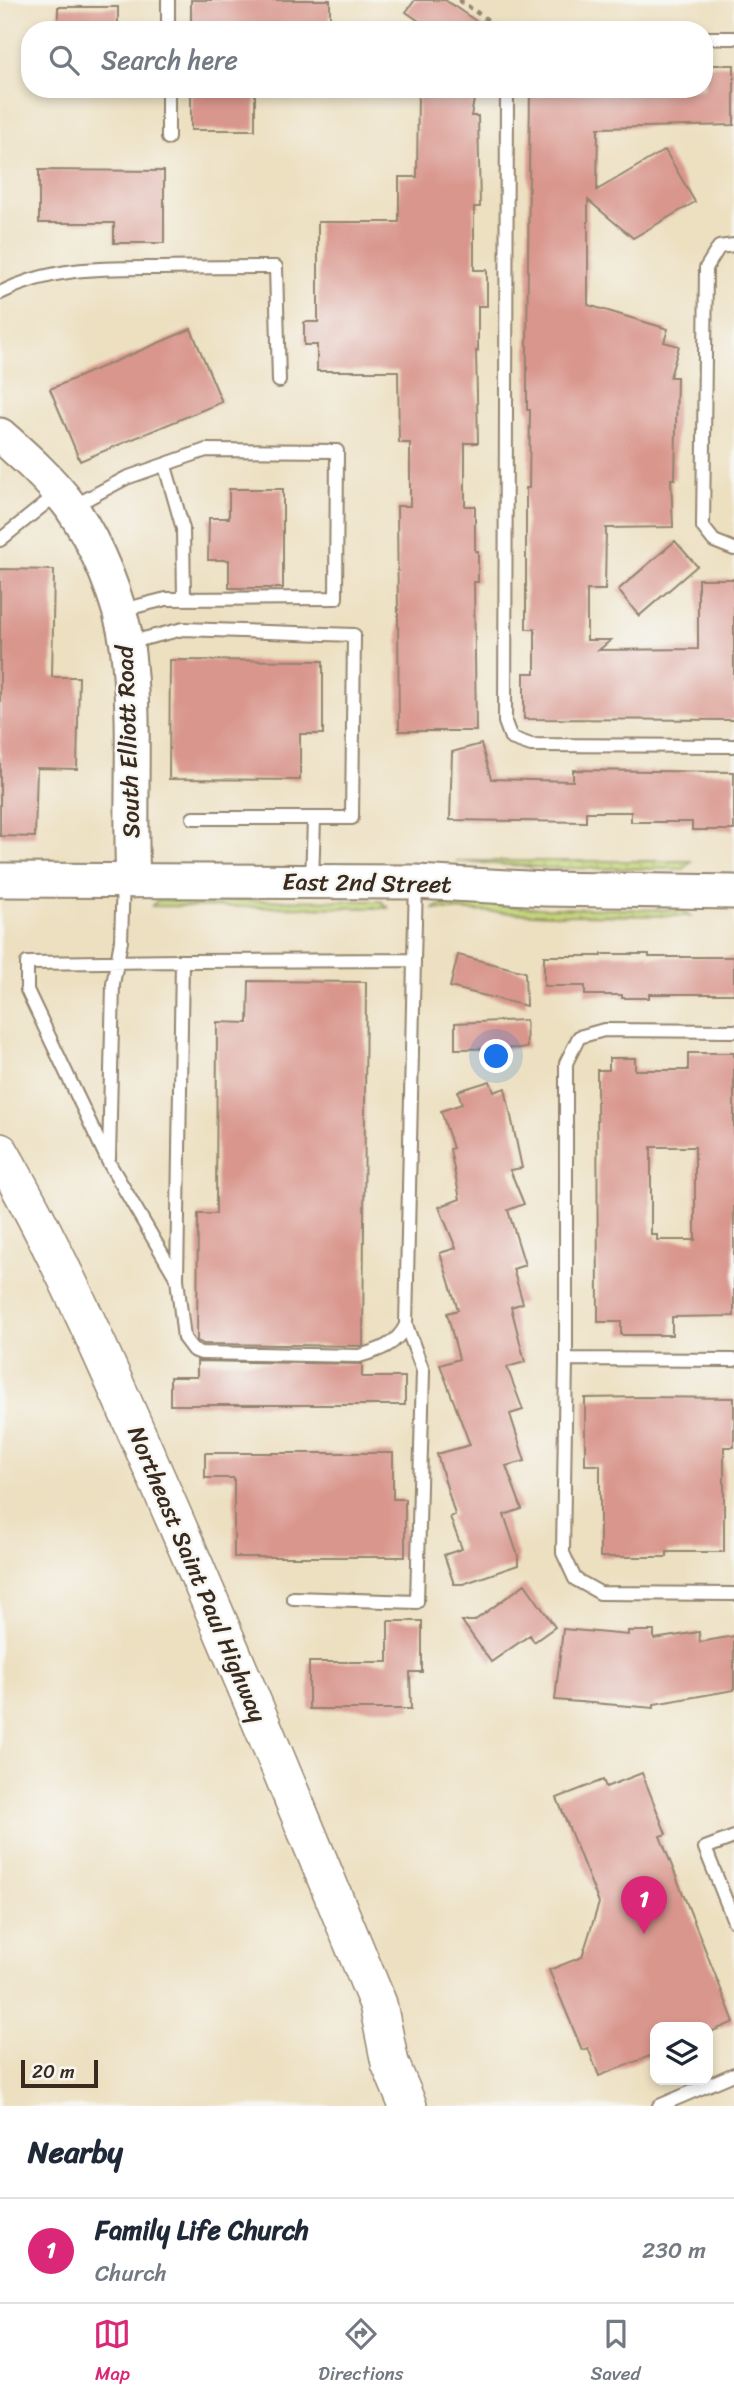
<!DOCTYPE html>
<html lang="en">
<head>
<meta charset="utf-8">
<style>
  :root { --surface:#fff; --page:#f6f6f7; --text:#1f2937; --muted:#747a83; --line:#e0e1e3; --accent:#db2777 }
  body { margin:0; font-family:Sriracha,sans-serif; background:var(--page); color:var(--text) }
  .controls { position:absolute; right:21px; bottom:21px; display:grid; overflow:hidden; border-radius:14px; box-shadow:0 4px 10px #0003 }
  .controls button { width:63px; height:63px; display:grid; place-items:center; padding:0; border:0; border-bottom:2px solid var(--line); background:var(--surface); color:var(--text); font:35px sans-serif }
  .scale { position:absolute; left:21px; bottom:18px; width:77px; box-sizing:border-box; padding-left:7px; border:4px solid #3b2a1e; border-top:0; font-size:19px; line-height:24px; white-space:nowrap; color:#3b2a1e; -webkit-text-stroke:5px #f6f6f2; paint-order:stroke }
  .you { position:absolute; left:497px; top:1057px; width:24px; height:24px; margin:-18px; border:5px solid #fff; border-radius:50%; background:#1a73e8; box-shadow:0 0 0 10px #1a73e833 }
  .badge { display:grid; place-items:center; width:46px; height:46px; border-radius:50%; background:var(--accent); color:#fff; font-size:23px; font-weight:700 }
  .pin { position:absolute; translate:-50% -58px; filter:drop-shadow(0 2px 4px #0008) }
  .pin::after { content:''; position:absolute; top:37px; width:24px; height:21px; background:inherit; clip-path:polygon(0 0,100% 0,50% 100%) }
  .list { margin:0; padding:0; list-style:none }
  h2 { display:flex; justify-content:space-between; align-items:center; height:91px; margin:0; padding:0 28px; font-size:30px }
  h2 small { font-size:23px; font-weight:400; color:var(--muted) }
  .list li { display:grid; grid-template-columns:46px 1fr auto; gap:21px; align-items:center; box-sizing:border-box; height:105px; padding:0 28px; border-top:2px solid var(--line) }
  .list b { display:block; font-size:26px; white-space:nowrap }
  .list p { margin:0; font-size:23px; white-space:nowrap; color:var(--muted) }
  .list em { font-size:23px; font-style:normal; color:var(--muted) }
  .icon { flex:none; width:38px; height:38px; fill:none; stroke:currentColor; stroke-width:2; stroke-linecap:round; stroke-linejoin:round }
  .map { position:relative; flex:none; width:734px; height:2106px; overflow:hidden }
  .search { position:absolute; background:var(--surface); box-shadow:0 4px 10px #0003; left:21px; right:21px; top:21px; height:77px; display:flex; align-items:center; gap:18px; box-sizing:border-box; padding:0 24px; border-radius:28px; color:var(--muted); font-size:26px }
  .sheet { height:196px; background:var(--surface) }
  nav { display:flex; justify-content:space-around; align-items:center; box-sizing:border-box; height:98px; border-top:2px solid var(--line); background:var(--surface); font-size:19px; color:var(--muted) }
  nav a { display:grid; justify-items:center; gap:4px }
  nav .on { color:var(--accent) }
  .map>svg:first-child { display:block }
  .grass { fill:url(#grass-dots); stroke:#7f804a; stroke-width:2 }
  .building { fill:#d9968d; fill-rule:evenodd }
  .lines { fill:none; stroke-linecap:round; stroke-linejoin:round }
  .lane-casing { stroke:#948570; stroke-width:16 }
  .secondary-casing { stroke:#948570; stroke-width:37 }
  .primary-casing { stroke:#948570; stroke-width:40 }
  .path { stroke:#948570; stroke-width:4.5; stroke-dasharray:5 5; stroke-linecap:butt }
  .lane { stroke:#fff; stroke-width:12 }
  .secondary { stroke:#fff; stroke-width:33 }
  .primary { stroke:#fff; stroke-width:37 }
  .labels { text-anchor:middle; stroke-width:5; stroke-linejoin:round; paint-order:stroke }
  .street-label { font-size:24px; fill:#3b2a1e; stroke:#f6f6f2 }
</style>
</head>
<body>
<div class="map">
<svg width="734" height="2106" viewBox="0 0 734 2106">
  <defs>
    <pattern id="grass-dots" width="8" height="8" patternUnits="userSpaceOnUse" patternTransform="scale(1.75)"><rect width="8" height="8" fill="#c3d577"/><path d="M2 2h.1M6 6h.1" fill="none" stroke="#a8b766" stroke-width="1.8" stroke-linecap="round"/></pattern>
  </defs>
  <rect width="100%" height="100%" fill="#f6f6f2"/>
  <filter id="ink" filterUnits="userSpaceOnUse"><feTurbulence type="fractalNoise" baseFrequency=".0143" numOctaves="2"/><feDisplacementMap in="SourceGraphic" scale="14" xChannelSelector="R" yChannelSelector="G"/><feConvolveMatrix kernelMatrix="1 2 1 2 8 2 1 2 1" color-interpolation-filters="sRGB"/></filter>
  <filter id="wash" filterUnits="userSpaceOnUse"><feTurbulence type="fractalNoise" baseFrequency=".00686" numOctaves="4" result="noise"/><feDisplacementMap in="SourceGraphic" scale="28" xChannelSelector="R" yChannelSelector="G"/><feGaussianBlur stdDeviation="1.57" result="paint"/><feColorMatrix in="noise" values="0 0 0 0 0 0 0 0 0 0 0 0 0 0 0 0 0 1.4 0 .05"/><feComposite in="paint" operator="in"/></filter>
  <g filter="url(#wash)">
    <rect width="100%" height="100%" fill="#ede0c1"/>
    <path class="grass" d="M 456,861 L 691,861 L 684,869 L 546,868 Z
      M 157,900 L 381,901 L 388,908 L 152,906 Z
      M 447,902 L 537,908 L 683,910 L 690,916 L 552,915 L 432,909 Z"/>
    <g id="blocks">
      <path class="building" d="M 191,0 L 330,0 L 330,30 L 191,30 Z
        M 415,0 L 445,0 L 489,30 L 432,30 L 406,12 Z
        M 58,7 L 118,7 L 118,30 L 58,30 Z
        M 704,65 L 734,65 L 734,125 L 598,128 L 597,190 L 665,150 L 695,202 L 633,238 L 588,200 L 588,305 L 668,329 L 664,342 L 679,346 L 670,377 L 677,377 L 675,479 L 671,479 L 673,527 L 606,528 L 605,590 L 587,590 L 587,640 L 611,640 L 599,650 L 698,649 L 698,579 L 734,579 L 734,720 L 524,719 L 524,673 L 535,673 L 535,629 L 526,629 L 526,488 L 529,488 L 530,410 L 527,410 L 527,347 L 530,89 L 704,89 Z
        M 191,89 L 255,89 L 255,130 L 191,130 Z
        M 418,89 L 476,89 L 471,116 L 478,116 L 480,207 L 474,207 L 474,270 L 487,270 L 487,306 L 478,306 L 478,351 L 476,351 L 478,443 L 465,443 L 465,506 L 475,506 L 475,551 L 478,551 L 478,582 L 474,582 L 476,731 L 399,731 L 397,506 L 410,506 L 410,443 L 399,443 L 398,371 L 317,371 L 317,345 L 304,345 L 304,322 L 318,322 L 318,222 L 399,222 L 399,177 L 417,177 Z
        M 39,170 L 164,171 L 164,243 L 114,243 L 114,223 L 39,223 Z
        M 191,329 L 222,402 L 80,461 L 50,389 Z
        M 229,489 L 283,489 L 283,588 L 229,588 L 229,560 L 208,560 L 209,518 L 229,518 Z
        M 675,541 L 697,566 L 639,616 L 618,590 Z
        M 0,569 L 54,570 L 52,677 L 79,677 L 77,769 L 37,768 L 35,837 L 0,836 Z
        M 170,660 L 323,661 L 323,734 L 300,734 L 300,780 L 169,779 Z
        M 481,744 L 491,779 L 573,781 L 573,770 L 734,772 L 734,830 L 692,830 L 692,822 L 631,822 L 631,812 L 586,812 L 586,822 L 450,820 L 452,752 Z
        M 602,954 L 649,954 L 649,957 L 734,957 L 734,994 L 649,994 L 649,998 L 622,998 L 622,995 L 585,995 L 585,986 L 544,986 L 544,956 L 602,956 Z
        M 458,955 L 525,972 L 526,1006 L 450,987 Z
        M 249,981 L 366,982 L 363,1346 L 203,1344 L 197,1341 L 198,1214 L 216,1214 L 217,1022 L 248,1023 Z
        M 526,1020 L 527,1048 L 455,1049 L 455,1023 Z
        M 688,1053 L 734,1053 L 734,1316 L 672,1317 L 672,1335 L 621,1335 L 621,1322 L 598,1322 L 597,1070 L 609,1070 L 609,1058 L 635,1058 L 635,1070 L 688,1070 ZM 651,1147 L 695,1147 L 695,1240 L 657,1240 L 657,1235 L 651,1235 Z
        M 490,1081 L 494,1092 L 505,1088 L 522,1168 L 510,1170 L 524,1204 L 508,1210 L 525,1265 L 513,1269 L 523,1303 L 511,1307 L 525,1362 L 507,1367 L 523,1410 L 510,1414 L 525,1461 L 506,1466 L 522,1509 L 504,1515 L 518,1556 L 518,1565 L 463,1584 L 454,1584 L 444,1555 L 462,1549 L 450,1517 L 455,1515 L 437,1454 L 470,1445 L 440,1365 L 459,1359 L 447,1313 L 458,1310 L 440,1253 L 456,1248 L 439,1207 L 460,1199 L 450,1149 L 453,1148 L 441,1111 L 462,1104 L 458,1091 Z
        M 197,1361 L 362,1364 L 362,1377 L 405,1377 L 405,1405 L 170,1405 L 170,1377 L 197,1377 Z
        M 642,1397 L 734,1398 L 734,1447 L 724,1447 L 724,1552 L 667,1552 L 667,1557 L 600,1557 L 600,1465 L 585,1465 L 585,1398 Z
        M 205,1453 L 393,1453 L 393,1499 L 405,1499 L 405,1557 L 234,1557 L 234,1478 L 205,1478 Z
        M 525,1584 L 555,1627 L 534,1642 L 530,1635 L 491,1662 L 462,1621 L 474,1621 Z
        M 388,1621 L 422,1621 L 422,1672 L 410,1672 L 411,1709 L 309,1709 L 309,1662 L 388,1662 Z
        M 563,1629 L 628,1635 L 628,1631 L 654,1631 L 654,1639 L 699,1632 L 700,1642 L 734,1636 L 734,1690 L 654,1704 L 654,1708 L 555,1700 Z
        M 642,1773 L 666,1834 L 660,1836 L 734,2022 L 708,2033 L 708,2027 L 655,2027 L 655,2054 L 599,2076 L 588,2048 L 582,2050 L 549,1970 L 582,1957 L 599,1903 L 557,1798 L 603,1780 L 606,1787 Z"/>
    </g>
  </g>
  <g filter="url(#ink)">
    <use href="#blocks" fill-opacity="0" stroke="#948570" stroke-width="2"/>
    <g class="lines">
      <g class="lane-casing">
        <path id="lane" d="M 168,0 L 168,30
          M 704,38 L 734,38
          M 168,89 L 168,138
          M 507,89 L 505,722 L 511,738 L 531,745 L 734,746
          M 734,245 L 719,247 L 706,268 L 703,527 L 714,541 L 734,549
          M 0,293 C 53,266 105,268 163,268 C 201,267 238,267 276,267 L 279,381
          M 165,466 L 183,529 L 184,598
          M 72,507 L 126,478 L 206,450 L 337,451 L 336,598 L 166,599 L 122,610
          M 0,540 L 57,494
          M 127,643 L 183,629 L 354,635 L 352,818 L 193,818
          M 312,881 L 314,819
          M 414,960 L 182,961 L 177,1279 L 184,1338 L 193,1350 L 201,1353 L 359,1356 C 380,1350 396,1345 406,1325 L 414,960 L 416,883
          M 734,1031 L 604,1030 L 579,1037 L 566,1063 L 566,1359 L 563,1553 L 575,1579 L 600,1593 L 734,1594
          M 109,1159 L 113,984 L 121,941 L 123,880
          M 177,1279 L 109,1163 L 27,990 L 27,963 L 182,961
          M 566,1359 L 734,1360
          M 293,1598 L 417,1602 L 423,1371 L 406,1325
          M 734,1837 L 705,1848 L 734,1921
          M 659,2106 L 734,2074"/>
      </g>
      <g class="secondary-casing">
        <path id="secondary" d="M 0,435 C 25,457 51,480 71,507 C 97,544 120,601 127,645 C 137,723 129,802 133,881
          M 0,880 L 416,882 L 545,889 L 734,892"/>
      </g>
      <g class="primary-casing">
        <path id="primary" d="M 0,1152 C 60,1256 108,1367 156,1477 C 233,1651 305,1828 378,2004 L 390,2063 L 408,2106"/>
      </g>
      <path class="path" d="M 459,0 L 502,30"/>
      <use href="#lane" class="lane"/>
      <use href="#secondary" class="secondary"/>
      <use href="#primary" class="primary"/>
    </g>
  </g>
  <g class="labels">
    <g class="street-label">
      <text transform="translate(128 742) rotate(-92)" y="8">South Elliott Road</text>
      <text transform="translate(367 883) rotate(1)" y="8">East 2nd Street</text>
      <text transform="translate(197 1574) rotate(67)" y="8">Northeast Saint Paul Highway</text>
    </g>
  </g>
</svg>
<div class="controls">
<button><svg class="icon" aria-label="layers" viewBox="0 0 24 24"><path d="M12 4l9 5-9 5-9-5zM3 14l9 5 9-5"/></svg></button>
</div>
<div class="scale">20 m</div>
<div class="you"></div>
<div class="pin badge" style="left:644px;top:1934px">1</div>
<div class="search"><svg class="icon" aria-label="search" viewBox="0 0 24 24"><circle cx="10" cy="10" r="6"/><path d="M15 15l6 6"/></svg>Search here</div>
</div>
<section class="sheet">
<h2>Nearby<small></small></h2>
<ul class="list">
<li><span class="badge">1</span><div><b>Family Life Church</b><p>Church</p></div><em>230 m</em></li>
</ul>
</section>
<nav>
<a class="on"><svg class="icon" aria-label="map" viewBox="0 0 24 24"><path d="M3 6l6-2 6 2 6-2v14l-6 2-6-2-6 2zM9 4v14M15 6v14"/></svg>Map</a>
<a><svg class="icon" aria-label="directions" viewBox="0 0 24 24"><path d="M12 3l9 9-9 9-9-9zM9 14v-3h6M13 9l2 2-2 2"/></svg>Directions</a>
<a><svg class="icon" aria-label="saved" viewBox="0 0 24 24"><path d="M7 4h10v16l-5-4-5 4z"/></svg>Saved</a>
</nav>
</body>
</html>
